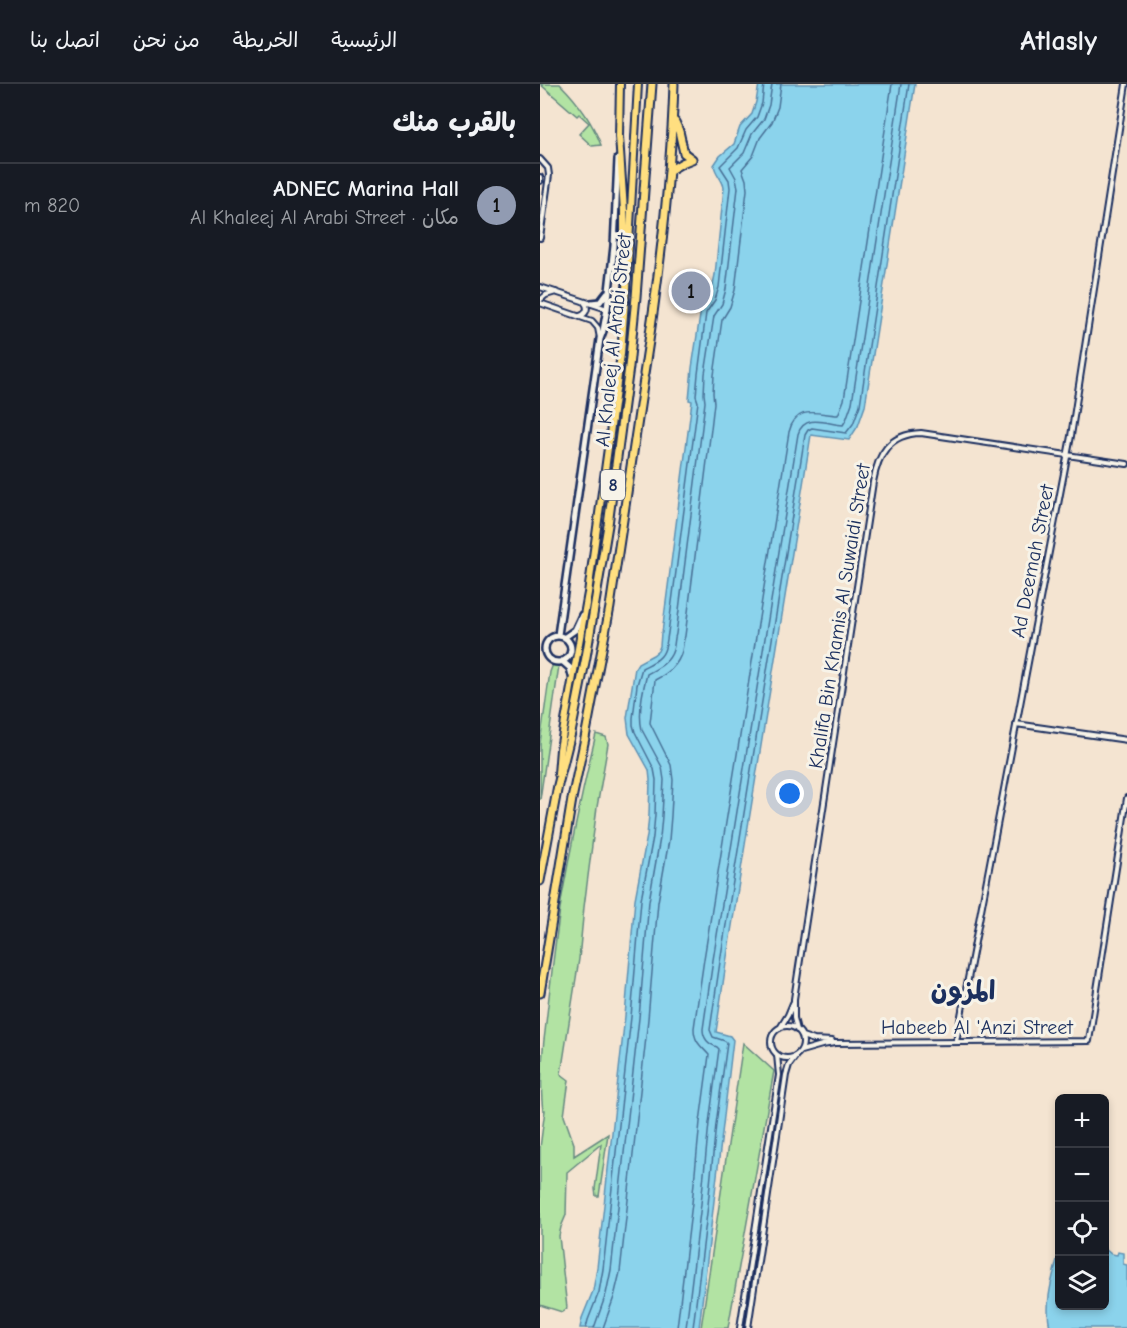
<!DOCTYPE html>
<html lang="ar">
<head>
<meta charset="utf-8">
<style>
  :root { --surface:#171b24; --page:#20242c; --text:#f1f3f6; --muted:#9ea1a6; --line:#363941; --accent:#919bb2 }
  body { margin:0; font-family:"Comic Neue","Playpen Sans Arabic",sans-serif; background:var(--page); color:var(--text); direction:rtl }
  .controls { position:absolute; right:18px; bottom:18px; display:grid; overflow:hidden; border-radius:9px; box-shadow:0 3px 9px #0003 }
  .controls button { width:54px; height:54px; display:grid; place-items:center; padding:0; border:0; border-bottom:2px solid var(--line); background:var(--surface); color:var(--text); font:30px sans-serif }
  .you { position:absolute; left:250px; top:710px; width:21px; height:21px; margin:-15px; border:4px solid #fff; border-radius:50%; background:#1a73e8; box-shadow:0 0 0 9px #1a73e833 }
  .badge { display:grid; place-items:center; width:39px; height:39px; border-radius:50%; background:var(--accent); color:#111; font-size:20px; font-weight:700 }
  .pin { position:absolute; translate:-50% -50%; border:3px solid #fff; box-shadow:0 2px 6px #0006 }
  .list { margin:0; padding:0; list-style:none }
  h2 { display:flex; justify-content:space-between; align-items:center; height:78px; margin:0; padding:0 24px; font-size:26px }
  h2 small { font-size:20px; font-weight:400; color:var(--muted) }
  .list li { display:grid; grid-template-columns:39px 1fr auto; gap:18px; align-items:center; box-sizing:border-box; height:84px; padding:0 24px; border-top:2px solid var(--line) }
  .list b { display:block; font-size:22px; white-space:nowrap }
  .list p { margin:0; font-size:20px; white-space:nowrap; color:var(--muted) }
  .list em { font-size:20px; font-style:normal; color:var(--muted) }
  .icon { flex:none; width:33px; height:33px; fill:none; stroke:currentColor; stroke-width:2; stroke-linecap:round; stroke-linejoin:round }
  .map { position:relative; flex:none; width:587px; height:1244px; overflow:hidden; direction:ltr }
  header { display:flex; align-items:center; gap:36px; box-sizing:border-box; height:84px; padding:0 30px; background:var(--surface); border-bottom:2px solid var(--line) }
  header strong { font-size:28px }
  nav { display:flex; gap:33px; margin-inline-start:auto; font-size:21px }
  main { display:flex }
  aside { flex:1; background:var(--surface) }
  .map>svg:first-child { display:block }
  .green { fill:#b2e3a3; stroke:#668980; stroke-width:1.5 }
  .water { fill:#8bd3ec; stroke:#5e91b3; stroke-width:1.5 }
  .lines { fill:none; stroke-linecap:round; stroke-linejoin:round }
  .shore { stroke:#487197; stroke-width:1.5 }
  .street-casing { stroke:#1b2f5e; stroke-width:8 }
  .secondary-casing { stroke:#1b2f5e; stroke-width:10 }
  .primary-casing { stroke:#1b2f5e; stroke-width:10 }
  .highway-casing { stroke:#1b2f5e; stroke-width:11 }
  .street { stroke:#f7f3e8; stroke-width:4 }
  .secondary { stroke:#f7f3e8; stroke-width:5 }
  .primary { stroke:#ffdf80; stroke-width:6 }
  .highway { stroke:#ffdf80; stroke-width:7 }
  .labels { text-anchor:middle; stroke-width:6; stroke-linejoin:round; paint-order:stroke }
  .shield { fill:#f7f3e8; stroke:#5d6a87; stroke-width:1.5 }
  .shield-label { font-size:18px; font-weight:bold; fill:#1b2f5e }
  .street-label { font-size:20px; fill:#1b2f5e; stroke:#f7f3e8 }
  .district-label { font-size:26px; font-weight:bold; fill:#1b2f5e; stroke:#f7f3e8 }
</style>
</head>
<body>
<header>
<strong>Atlasly</strong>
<nav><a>الرئيسية</a><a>الخريطة</a><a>من نحن</a><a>اتصل بنا</a></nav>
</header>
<main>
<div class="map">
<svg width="587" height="1244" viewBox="0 0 587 1244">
  <rect width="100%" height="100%" fill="#f4e4d1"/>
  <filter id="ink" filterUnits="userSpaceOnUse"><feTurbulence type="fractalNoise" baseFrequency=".0167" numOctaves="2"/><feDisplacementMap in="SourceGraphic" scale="12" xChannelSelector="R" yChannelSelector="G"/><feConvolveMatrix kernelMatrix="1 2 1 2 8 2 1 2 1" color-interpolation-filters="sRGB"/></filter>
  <g filter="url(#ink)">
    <path class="green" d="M 0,0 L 20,0 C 38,18 52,37 61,61 L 52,62 L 39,50 L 49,39 L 39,30 L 37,32 Z
      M 16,579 L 19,581 L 0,716 L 0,659 L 10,588 L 13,580 Z
      M 56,650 L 66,653 L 68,660 L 57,723 L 44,823 L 39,875 L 21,990 L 29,996 L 24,1032 L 34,1060 L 34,1072 L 68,1050 L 59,1112 L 56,1112 L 55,1105 L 61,1060 L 27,1088 L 26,1131 L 21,1143 L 19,1152 L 27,1224 L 22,1228 L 0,1221 L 0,1064 L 5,1026 L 3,1026 C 0,1007 2,969 5,948 C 10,903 15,857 22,812 C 32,757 43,703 56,650 Z
      M 203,959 L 234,987 L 188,1244 L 161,1244 Z"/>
    <path class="water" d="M 219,0 L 375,0 L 325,322 L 318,342 L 309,356 L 271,351 L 186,879 L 176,948 L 190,952 L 193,956 L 159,1244 L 40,1244 L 42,1234 L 53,1207 L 57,1184 L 85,932 L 95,815 L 107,752 L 109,731 L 110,696 L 109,686 L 89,650 L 87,634 L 95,584 L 98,579 L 113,571 L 118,567 L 120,562 L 121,549 L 122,549 L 152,317 L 149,316 L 152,284 L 161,225 L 170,214 L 175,191 L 184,104 C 183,95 175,90 174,81 L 180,72 L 194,60 L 200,43 L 212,30 L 216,18 Z
      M 565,1165 L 571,1170 L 577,1171 L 578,1168 L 583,1169 L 583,1180 L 587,1181 L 587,1244 L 510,1244 C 504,1218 513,1193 519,1168 L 520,1222 L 564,1222 Z"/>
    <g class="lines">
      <path class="shore" d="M 46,1244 L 48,1236 L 59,1208 L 63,1185 L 91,933 L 101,816 L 113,753 L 115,731 L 116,696 L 114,685 L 95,648 L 93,641 L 93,634 L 97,601 L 102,584 C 111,579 122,576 125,564 C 127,559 127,554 128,549 L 158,318 L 156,312 L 158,290 L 166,229 L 175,216 L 179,203 L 190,104 L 189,96 L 180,82 L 198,64 L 206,46 L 217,33 L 222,19 L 224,0
        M 54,1244 L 66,1210 L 71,1186 L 99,934 L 109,817 L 120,754 L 122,732 L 124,696 L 122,683 L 102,646 C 98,630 103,605 107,590 C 118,584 129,579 133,566 C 135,560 134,555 136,550 L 162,343 L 165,318 L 164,310 L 165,290 L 174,232 L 182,220 L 186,205 L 198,104 L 196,94 L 190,83 L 204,69 L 212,50 L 224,35 L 229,21 L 232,0
        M 63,1244 L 74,1213 L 80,1188 L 108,935 L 118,818 L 129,756 L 131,732 L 133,696 L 131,681 L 110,639 L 115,596 C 128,589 138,582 142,567 C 143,562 143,557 145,552 L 171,345 L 174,319 L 173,309 L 174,291 L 182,236 L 190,223 L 195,206 L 207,106 L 206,96 L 202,85 L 213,72 L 220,54 L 232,38 L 238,23 L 241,0
        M 137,1244 L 152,1119 L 160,1038 L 169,971 C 161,962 154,958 154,944 L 164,875 L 249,348 C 256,320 277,330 298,331 L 304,316 L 352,0
        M 146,1244 L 161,1120 L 169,1039 L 179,965 L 177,963 C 168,960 163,955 163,945 L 173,876 L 258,350 C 265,329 287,340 303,341 L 306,336 L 312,319 L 361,0
        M 153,1244 L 168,1121 L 176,1040 L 187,959 L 185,957 L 173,953 L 170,946 L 180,878 L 265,351 L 268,346 L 272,344 L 306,349 L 313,340 L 320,321 L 369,0"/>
      <g class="street-casing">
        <path id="street" d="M 0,75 L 8,84 L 9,91 L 0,154
          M 0,93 L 0,97
          M 0,203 L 67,225
          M 0,216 L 6,211 L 16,208
          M 0,219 L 52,237 L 58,244 L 60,254
          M 40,232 C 47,230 49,223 44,218
          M 476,640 L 587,656
          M231 958a16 16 0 1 1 32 0a16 16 0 1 1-32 0Z
          M 240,944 L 248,931 L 253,919
          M 257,946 L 254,934 L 254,915 L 333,398 C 338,370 349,350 381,349 L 587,380
          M 262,952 L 274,956 L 292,957
          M 416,958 L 531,352 L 586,0
          M 261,967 L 282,961 L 295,959 L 549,957 L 587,714
          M 200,1244 L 239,991 L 237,971
          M 208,1244 L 246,991 L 249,981 L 255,973"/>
      </g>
      <g class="secondary-casing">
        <path id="secondary" d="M 51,219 L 60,218 L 67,209
          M 18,551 L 60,255 L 63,247 L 67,225 L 74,162 L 78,75
          M5 565a13 13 0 1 1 26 0a13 13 0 1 1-26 0Z
          M 25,553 L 35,546 L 42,531
          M 22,577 L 30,584 L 32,592"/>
      </g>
      <g class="primary-casing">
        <path id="primary" d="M 80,0 L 79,52 L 84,127 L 84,179
          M 18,690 L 20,665 L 48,509 L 81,270 L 88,178 L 98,0"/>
      </g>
      <g class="highway-casing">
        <path id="highway" d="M 135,38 L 139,47 L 144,69 L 152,75
          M 130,86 L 142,79 L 152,75
          M 104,290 C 119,194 131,97 134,0
          M 0,797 L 18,701 L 31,649 L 46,573 L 68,441 L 89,283 L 96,213 L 112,0
          M 0,909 L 32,715 L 45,654 L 70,523 L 104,295"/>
      </g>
      <use href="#street" class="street"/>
      <use href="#secondary" class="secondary"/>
      <use href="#primary" class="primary"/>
      <use href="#highway" class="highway"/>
    </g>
  </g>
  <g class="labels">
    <rect class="shield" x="61" y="386" width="24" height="30" rx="4.5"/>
    <g class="shield-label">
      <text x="73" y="407">8</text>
    </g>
    <g class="street-label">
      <text transform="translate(73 256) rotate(-84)" y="7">Al Khaleej Al Arabi Street</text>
      <text transform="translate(492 477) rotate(-79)" y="7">Ad Deemah Street</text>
      <text transform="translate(299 532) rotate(-81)" y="7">Khalifa Bin Khamis Al Suwaidi Street</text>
      <text x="437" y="950">Habeeb Al 'Anzi Street</text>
    </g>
    <g class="district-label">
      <text x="423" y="915">المزون</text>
    </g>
  </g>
</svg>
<div class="controls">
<button>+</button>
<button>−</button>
<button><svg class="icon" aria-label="locate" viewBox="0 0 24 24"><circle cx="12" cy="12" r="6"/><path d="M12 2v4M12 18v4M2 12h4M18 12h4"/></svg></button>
<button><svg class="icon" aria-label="layers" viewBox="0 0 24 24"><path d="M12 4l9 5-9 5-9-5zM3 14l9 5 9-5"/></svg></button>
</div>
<div class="you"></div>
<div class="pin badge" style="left:151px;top:207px">1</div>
</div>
<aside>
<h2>بالقرب منك<small></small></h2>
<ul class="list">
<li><span class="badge">1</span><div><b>ADNEC Marina Hall</b><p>مكان · Al Khaleej Al Arabi Street</p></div><em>820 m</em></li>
</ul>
</aside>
</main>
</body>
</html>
